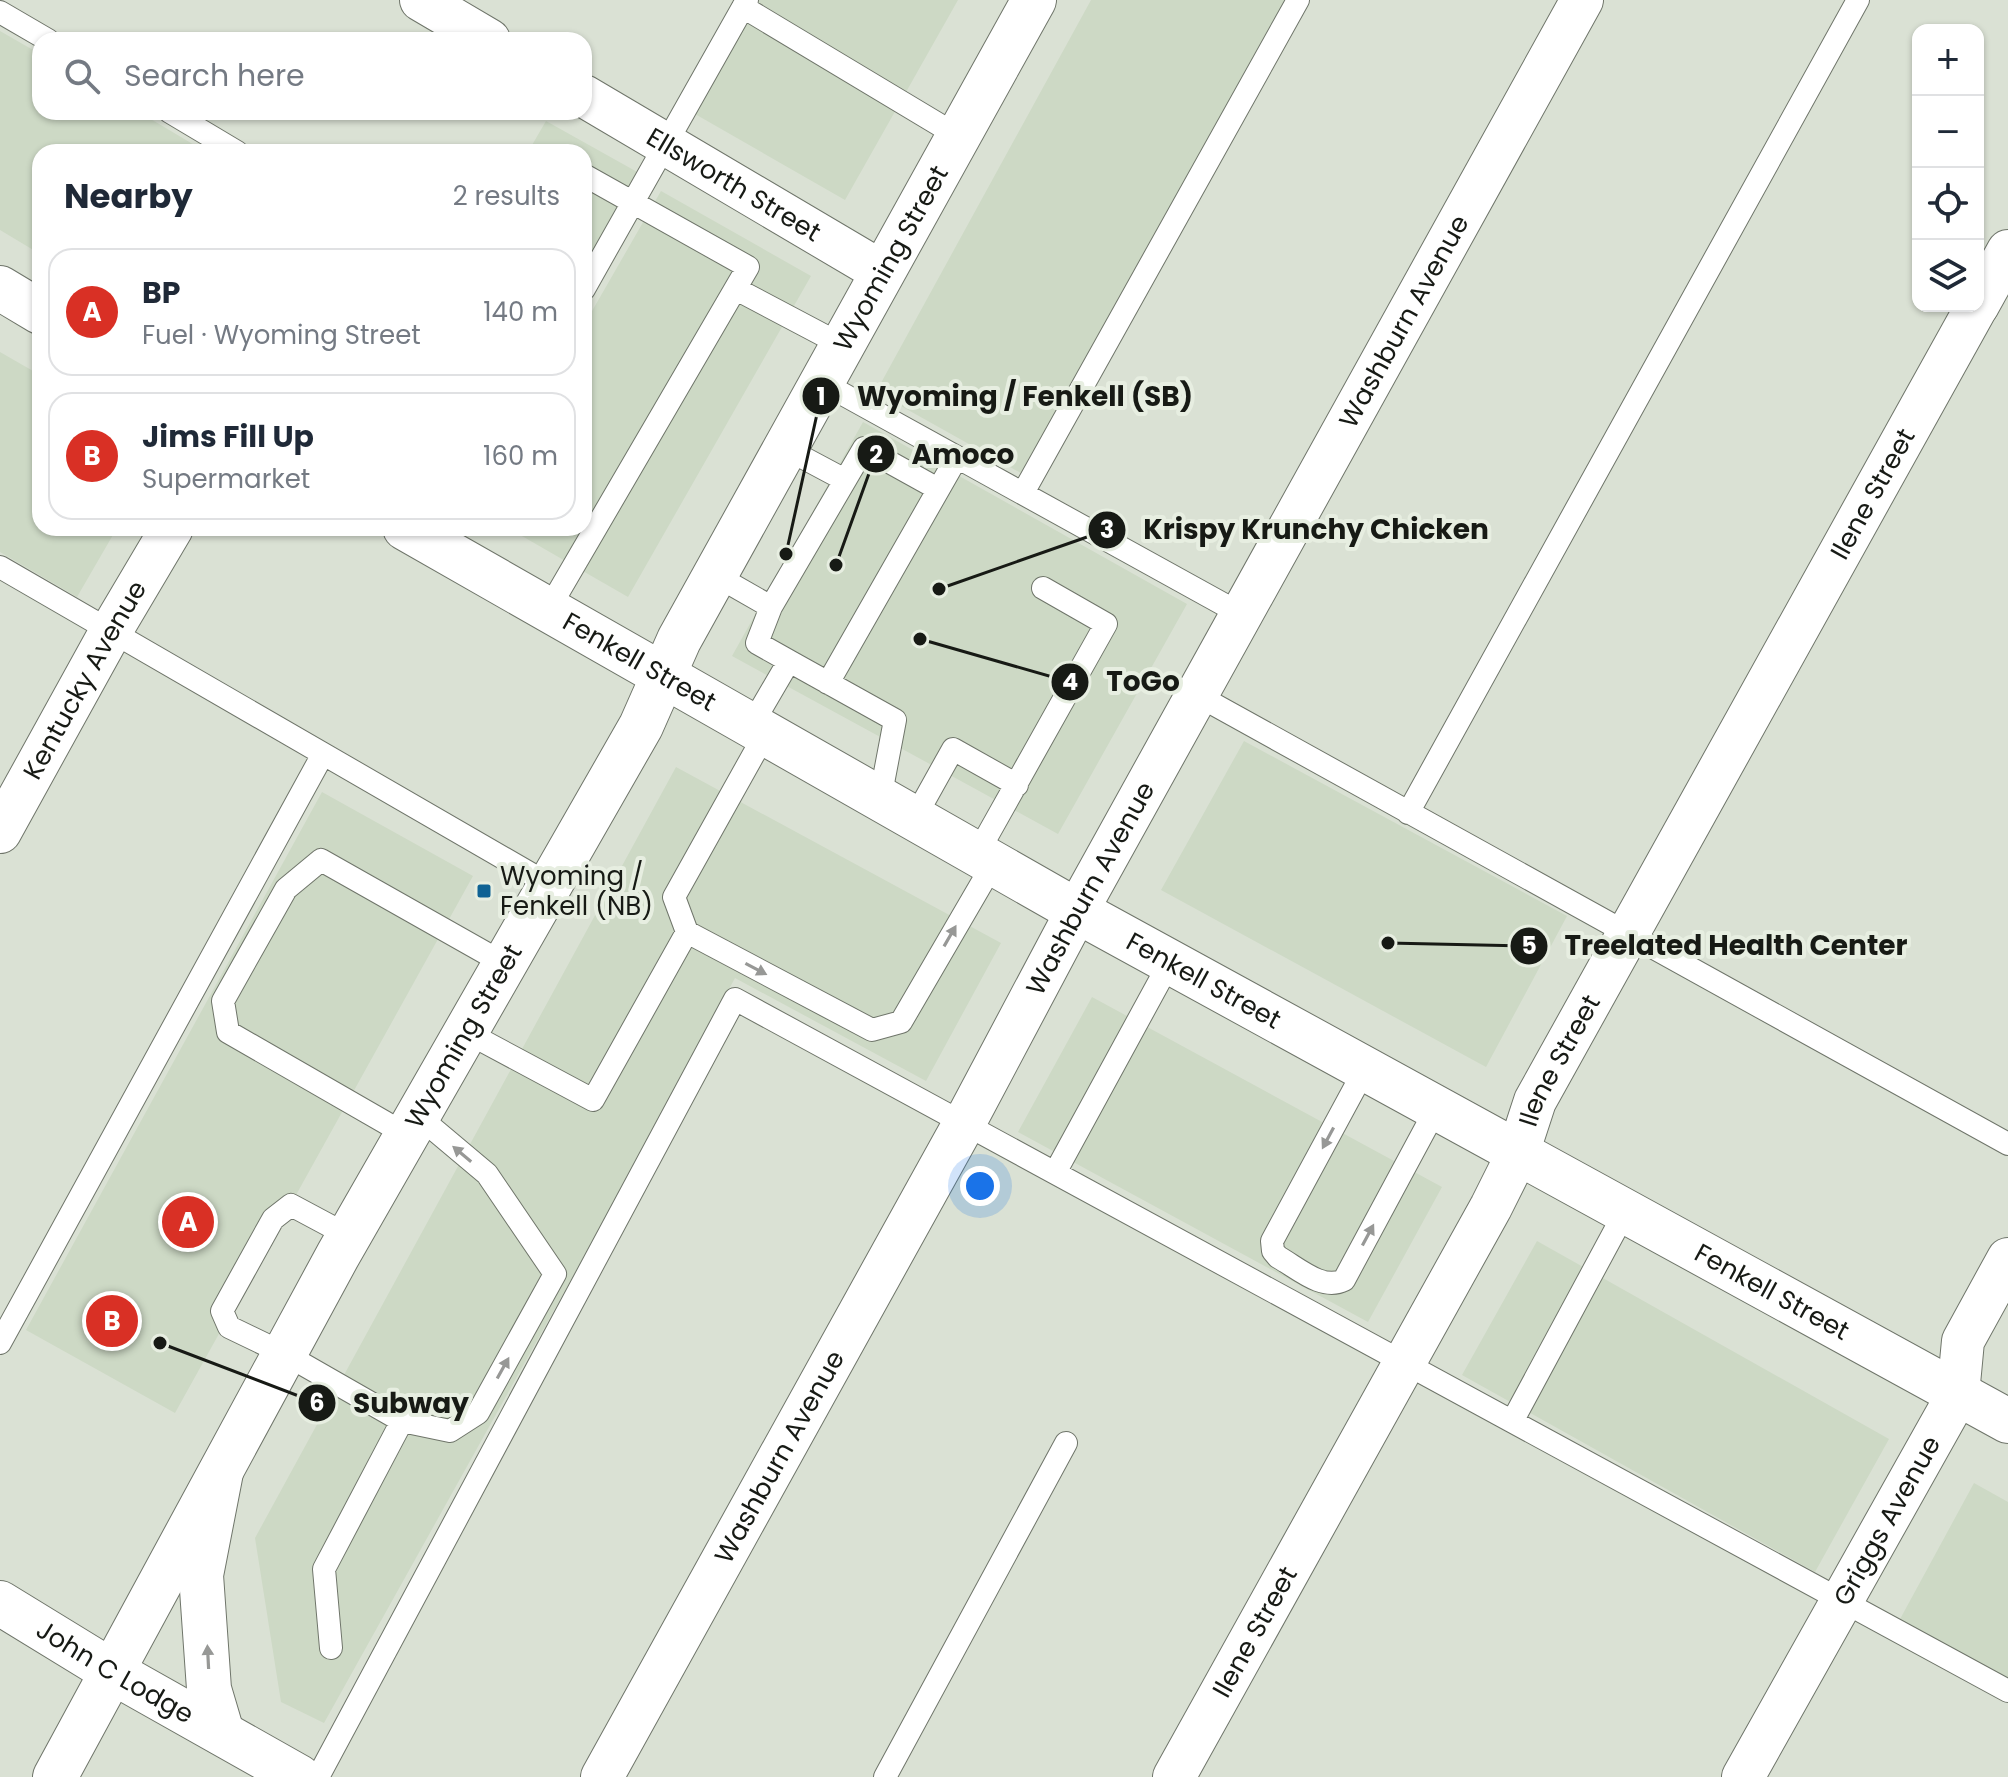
<!DOCTYPE html>
<html lang="en">
<head>
<meta charset="utf-8">
<style>
  :root { --surface:#fff; --page:#f2f2f3; --text:#1f2937; --muted:#747a83; --line:#e0e1e3; --accent:#d93025 }
  body { margin:0; font-family:Poppins,sans-serif; background:var(--page); color:var(--text) }
  .controls { position:absolute; right:24px; top:24px; display:grid; overflow:hidden; border-radius:16px; box-shadow:0 2px 6px #0004 }
  .controls button { width:72px; height:72px; display:grid; place-items:center; padding:0; border:0; border-bottom:2px solid var(--line); background:var(--surface); color:var(--text); font:40px sans-serif }
  .you { position:absolute; left:980px; top:1186px; width:28px; height:28px; margin:-20px; border:6px solid #fff; border-radius:50%; background:#1a73e8; box-shadow:0 0 0 12px #1a73e833 }
  .badge { display:grid; place-items:center; width:52px; height:52px; border-radius:50%; background:var(--accent); color:#fff; font-size:26px; font-weight:700 }
  .pin { position:absolute; translate:-50% -50%; border:4px solid #fff; box-shadow:0 2px 8px #0006 }
  .list { margin:0; padding:0; list-style:none }
  h2 { display:flex; justify-content:space-between; align-items:center; height:104px; margin:0; padding:0 32px; font-size:34px }
  h2 small { font-size:26px; font-weight:400; color:var(--muted) }
  .list li { display:grid; grid-template-columns:52px 1fr auto; gap:24px; align-items:center; box-sizing:border-box; height:128px; margin:0 16px 16px; padding:0 16px; border:2px solid var(--line); border-radius:24px }
  .list b { display:block; font-size:30px; white-space:nowrap }
  .list p { margin:0; font-size:26px; white-space:nowrap; color:var(--muted) }
  .list em { font-size:26px; font-style:normal; color:var(--muted) }
  .icon { flex:none; width:44px; height:44px; fill:none; stroke:currentColor; stroke-width:2; stroke-linecap:round; stroke-linejoin:round }
  .map { position:relative; flex:none; width:2008px; height:1777px; overflow:hidden }
  .search { position:absolute; background:var(--surface); box-shadow:0 2px 6px #0004; left:32px; top:32px; width:560px; height:88px; display:flex; align-items:center; gap:20px; box-sizing:border-box; padding:0 28px; border-radius:24px; color:var(--muted); font-size:30px }
  .panel { position:absolute; background:var(--surface); box-shadow:0 2px 6px #0004; left:32px; top:144px; width:560px; height:392px; border-radius:24px }
  .map>svg:first-child { display:block }
  .built { fill:#cdd9c5 }
  .lines { fill:none; stroke-linecap:round; stroke-linejoin:round }
  .service-casing { stroke:#6f756a; stroke-width:24 }
  .minor-casing { stroke:#6f756a; stroke-width:44 }
  .tertiary-casing { stroke:#6f756a; stroke-width:46 }
  .secondary-casing { stroke:#6f756a; stroke-width:46 }
  .service { stroke:#fff; stroke-width:22 }
  .minor { stroke:#fff; stroke-width:42 }
  .tertiary { stroke:#fff; stroke-width:44 }
  .secondary { stroke:#fff; stroke-width:44 }
  .oneway { fill:#979896 }
  .poi-dot { fill:#0f6294; stroke:#e7eee1; stroke-width:3 }
  .labels { text-anchor:middle; stroke-width:8; stroke-linejoin:round; paint-order:stroke }
  .street-label { font-size:26px; fill:#171a15; stroke:#e7eee1 }
  .poi-label { font-size:26px; fill:#171a15; stroke:#e7eee1; text-anchor:start }
  .leader { fill:none; stroke:#171a15; stroke-width:3 }
  .callout-dot { fill:#171a15; stroke:#e7eee1; stroke-width:3 }
  .mark-label { font-size:24px; text-anchor:middle; font-weight:bold; fill:#fff }
  .callout-label { font-size:28px; text-anchor:middle; font-weight:bold; fill:#171a15; stroke:#e7eee1; stroke-width:8; stroke-linejoin:round; paint-order:stroke }
</style>
</head>
<body>
<div class="map">
<svg width="2008" height="1777" viewBox="0 0 2008 1777">
  <rect width="100%" height="100%" fill="#dae1d4"/>
  <path class="built" d="M 759,0 L 958,0 L 845,200 L 695,114 Z
    M 1091,0 L 1286,0 L 1028,477 L 876,392 Z
    M 0,31 L 40,54 L 40,112 L 139,112 L 206,152 L 40,152 L 40,254 L 0,230 Z
    M 546,121 L 639,173 L 584,271 L 584,152 L 528,152 Z
    M 661,191 L 811,276 L 628,597 L 508,528 L 584,528 L 584,325 Z
    M 0,352 L 40,375 L 40,528 L 117,528 L 77,597 L 0,552 Z
    M 863,422 L 1187,604 L 1058,834 L 732,656 Z
    M 1244,741 L 1567,916 L 1486,1067 L 1161,890 Z
    M 676,767 L 1001,943 L 926,1081 L 735,978 L 621,1190 L 324,1723 L 281,1702 L 255,1538 Z
    M 322,792 L 473,876 L 175,1413 L 26,1330 Z
    M 1092,997 L 1442,1187 L 1368,1322 L 1018,1132 Z
    M 1537,1241 L 1889,1439 L 1815,1572 L 1462,1375 Z
    M 1974,1483 L 2008,1502 L 2008,1680 L 1899,1621 Z"/>
  <g class="lines">
    <g class="service-casing">
      <path id="service" d="M 743,7 L 958,136
        M 0,12 L 48,40
        M 170,112 L 237,152
        M 584,289 L 747,0
        M 736,289 L 842,345
        M 821,382 L 1241,614
        M 785,448 L 845,480
        M 1023,493 L 1298,0
        M 0,567 L 550,885
        M 715,575 L 771,607
        M 548,610 L 748,267 L 584,175
        M 789,661 L 757,643 L 771,607 L 864,448 L 938,489
        M 828,683 L 957,457
        M 1197,695 L 2008,1144
        M 751,726 L 789,661 L 895,720 L 880,799
        M 765,734 L 674,897 L 687,932 L 872,1030 L 901,1022 L 993,864
        M 1408,813 L 1858,0
        M 914,819 L 953,749 L 1017,785
        M 977,854 L 1106,624 L 1043,588
        M 466,1032 L 593,1100 L 687,932
        M 1365,1069 L 1272,1241 L 1273,1251 L 1278,1257 C 1298,1268 1322,1291 1344,1280 L 1436,1109
        M 407,1135 L 228,1032 L 223,1001 L 286,889 L 321,860 L 505,964
        M 1056,1171 L 1170,962
        M 349,1236 L 291,1205 L 273,1219 L 222,1311 L 229,1327 L 285,1354 L 402,1421 L 450,1431 L 478,1413 L 555,1274 L 487,1174 L 418,1116
        M 0,1343 L 323,754
        M 1513,1420 L 1625,1212
        M 331,1648 L 324,1569 L 402,1421
        M 318,1777 L 735,999 L 2008,1691
        M 885,1777 L 1066,1443"/>
    </g>
    <g class="minor-casing">
      <g id="minor">
        <path d="M 421,0 L 489,40"/>
        <path id="s1" d="M 584,96 L 882,272"/>
        <path d="M 1978,305 L 2008,251"/>
        <path id="s2" d="M 0,832 L 111,631 L 172,528"/>
        <path id="s3" d="M 602,1777 L 965,1122 L 1077,911 L 1582,0"/>
        <path id="s4" d="M 1174,1777 L 1491,1207 L 1518,1153 L 1535,1101 L 1977,306"/>
        <path id="s5" d="M 1743,1777 L 1958,1394 L 1963,1341 L 2008,1259"/>
      </g>
    </g>
    <g class="tertiary-casing">
      <g id="tertiary">
        <path d="M 0,288 L 40,312"/>
        <path id="s6" d="M 405,528 L 1077,911 L 2008,1421"/>
        <path id="s7" d="M 55,1777 L 338,1255 L 641,726 L 679,640 L 1034,0"/>
      </g>
    </g>
    <g class="secondary-casing">
      <g id="secondary">
        <path d="M 221,1472 L 201,1575 L 209,1689 L 222,1733"/>
        <path id="s8" d="M 0,1603 L 111,1671 L 299,1777"/>
      </g>
    </g>
    <use href="#service" class="service"/>
    <use href="#minor" class="minor"/>
    <use href="#tertiary" class="tertiary"/>
    <use href="#secondary" class="secondary"/>
  </g>
  <defs><path id="oneway-solid" d="M-6-.8H1V-3.2L6.5 0L1 3.2V.8H-6Z" transform="scale(2)"/></defs>
  <g class="oneway">
    <use href="#oneway-solid" transform="translate(950 936) rotate(-60)"/>
    <use href="#oneway-solid" transform="translate(756 969) rotate(28)"/>
    <use href="#oneway-solid" transform="translate(1328 1138) rotate(118)"/>
    <use href="#oneway-solid" transform="translate(462 1154) rotate(-140)"/>
    <use href="#oneway-solid" transform="translate(1368 1235) rotate(-62)"/>
    <use href="#oneway-solid" transform="translate(503 1368) rotate(-61)"/>
    <use href="#oneway-solid" transform="translate(208 1657) rotate(-93)"/>
  </g>
  <rect class="poi-dot" x="476" y="883" width="16" height="16" rx="4"/>
  <g class="labels">
    <g class="street-label">
      <text dy="9" stroke="none"><textPath href="#s1" startOffset="174">Ellsworth Street</textPath></text>
      <text dy="9" stroke="none"><textPath href="#s7" startOffset="1734">Wyoming Street</textPath></text>
      <text dy="9" stroke="none"><textPath href="#s3" startOffset="1662">Washburn Avenue</textPath></text>
      <text dy="9" stroke="none"><textPath href="#s4" startOffset="1462">Ilene Street</textPath></text>
      <text dy="9" stroke="none"><textPath href="#s6" startOffset="270">Fenkell Street</textPath></text>
      <text dy="9" stroke="none"><textPath href="#s2" startOffset="174">Kentucky Avenue</textPath></text>
      <text dy="9" stroke="none"><textPath href="#s3" startOffset="1014">Washburn Avenue</textPath></text>
      <text dy="9" stroke="none"><textPath href="#s6" startOffset="918">Fenkell Street</textPath></text>
      <text dy="9" stroke="none"><textPath href="#s7" startOffset="846">Wyoming Street</textPath></text>
      <text dy="9" stroke="none"><textPath href="#s4" startOffset="814">Ilene Street</textPath></text>
      <text dy="9" stroke="none"><textPath href="#s6" startOffset="1566">Fenkell Street</textPath></text>
      <text dy="9" stroke="none"><textPath href="#s3" startOffset="366">Washburn Avenue</textPath></text>
      <text dy="9" stroke="none"><textPath href="#s5" startOffset="294">Griggs Avenue</textPath></text>
      <text dy="9" stroke="none"><textPath href="#s4" startOffset="166">Ilene Street</textPath></text>
      <text dy="9" stroke="none"><textPath href="#s8" startOffset="134">John C Lodge</textPath></text>
    </g>
    <g class="poi-label">
      <text x="500" y="885">Wyoming /<tspan x="500" dy="30">Fenkell (NB)</tspan></text>
    </g>
  </g>
  <path class="leader" d="M786 554L821 396M836 565L876 454M939 589L1107 530M920 639L1070 682M1388 943L1529 946M160 1343L317 1403"/>
  <g class="callout-dot">
    <circle cx="786" cy="554" r="8"/>
    <circle cx="836" cy="565" r="8"/>
    <circle cx="939" cy="589" r="8"/>
    <circle cx="920" cy="639" r="8"/>
    <circle cx="1388" cy="943" r="8"/>
    <circle cx="160" cy="1343" r="8"/>
    <circle cx="821" cy="396" r="20"/>
    <circle cx="876" cy="454" r="20"/>
    <circle cx="1107" cy="530" r="20"/>
    <circle cx="1070" cy="682" r="20"/>
    <circle cx="1529" cy="946" r="20"/>
    <circle cx="317" cy="1403" r="20"/>
  </g>
  <g class="mark-label">
    <text x="821" y="405">1</text>
    <text x="876" y="463">2</text>
    <text x="1107" y="538">3</text>
    <text x="1070" y="690">4</text>
    <text x="1529" y="954">5</text>
    <text x="317" y="1411">6</text>
  </g>
  <g class="callout-label">
    <text x="1025" y="406">Wyoming / Fenkell (SB)</text>
    <text x="963" y="464">Amoco</text>
    <text x="1316" y="539">Krispy Krunchy Chicken</text>
    <text x="1143" y="691">ToGo</text>
    <text x="1736" y="955">Treelated Health Center</text>
    <text x="411" y="1413">Subway</text>
  </g>
</svg>
<div class="controls">
<button>+</button>
<button>−</button>
<button><svg class="icon" aria-label="locate" viewBox="0 0 24 24"><circle cx="12" cy="12" r="6"/><path d="M12 2v4M12 18v4M2 12h4M18 12h4"/></svg></button>
<button><svg class="icon" aria-label="layers" viewBox="0 0 24 24"><path d="M12 4l9 5-9 5-9-5zM3 14l9 5 9-5"/></svg></button>
</div>
<div class="you"></div>
<div class="pin badge" style="left:188px;top:1222px">A</div>
<div class="pin badge" style="left:112px;top:1321px">B</div>
<div class="search"><svg class="icon" aria-label="search" viewBox="0 0 24 24"><circle cx="10" cy="10" r="6"/><path d="M15 15l6 6"/></svg>Search here</div>
<section class="panel">
<h2>Nearby<small>2 results</small></h2>
<ul class="list">
<li><span class="badge">A</span><div><b>BP</b><p>Fuel · Wyoming Street</p></div><em>140 m</em></li>
<li><span class="badge">B</span><div><b>Jims Fill Up</b><p>Supermarket</p></div><em>160 m</em></li>
</ul>
</section>
</div>
</body>
</html>
